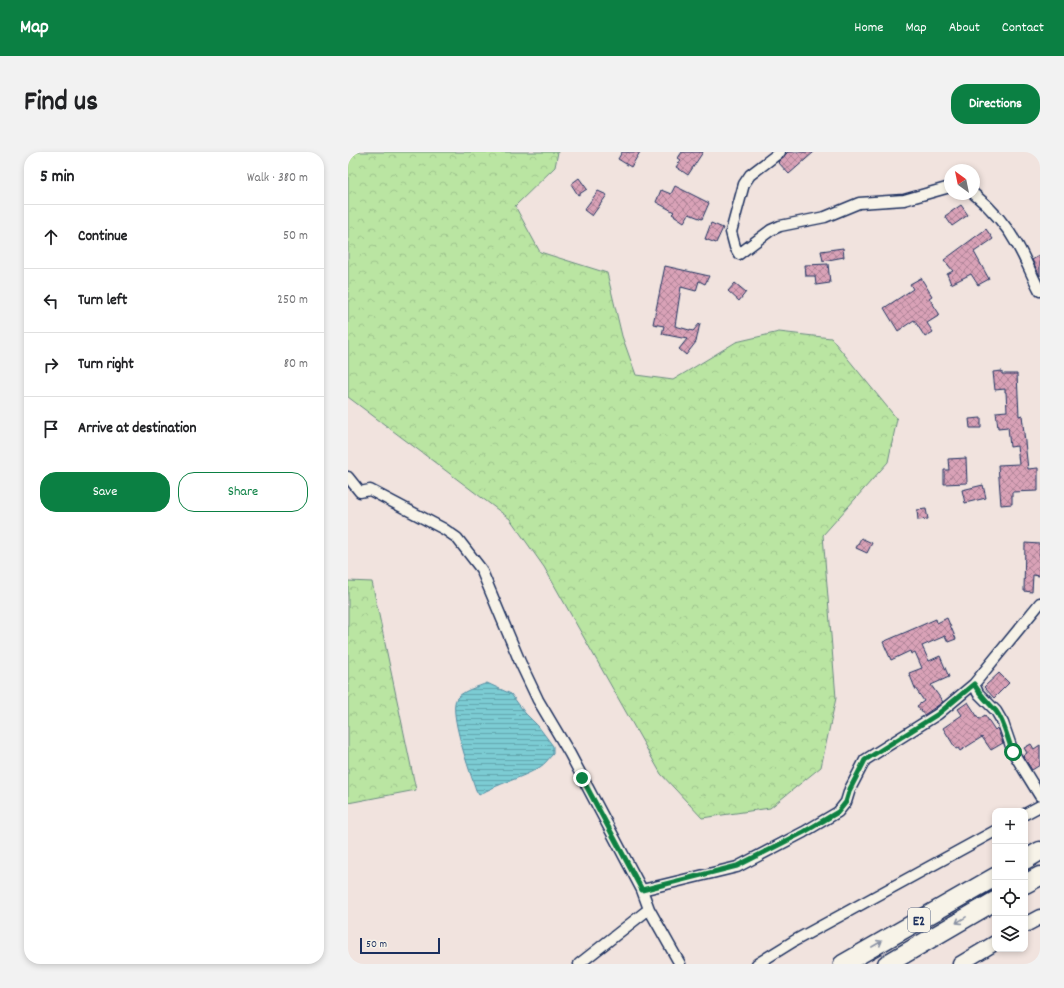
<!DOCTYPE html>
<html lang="en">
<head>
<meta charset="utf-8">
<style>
  :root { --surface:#fff; --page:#f2f2f2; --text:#202124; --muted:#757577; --line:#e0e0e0; --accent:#0b8043 }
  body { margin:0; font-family:Dekko,sans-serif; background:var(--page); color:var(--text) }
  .controls { position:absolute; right:12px; bottom:12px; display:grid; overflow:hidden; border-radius:8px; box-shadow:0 2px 6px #0003 }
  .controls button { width:36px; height:36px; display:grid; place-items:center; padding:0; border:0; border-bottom:1px solid var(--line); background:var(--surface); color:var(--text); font:20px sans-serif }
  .compass { position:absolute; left:596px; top:12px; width:36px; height:36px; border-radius:50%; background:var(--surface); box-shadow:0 2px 6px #0003; rotate:327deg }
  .scale { position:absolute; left:12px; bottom:10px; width:80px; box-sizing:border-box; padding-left:4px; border:2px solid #1b2f5e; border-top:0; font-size:11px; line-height:14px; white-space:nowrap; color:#1b2f5e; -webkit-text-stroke:3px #f7f3e8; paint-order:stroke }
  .stop { position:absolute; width:12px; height:12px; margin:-9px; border:3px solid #0b8043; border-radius:50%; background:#fff }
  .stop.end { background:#0b8043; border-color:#fff; box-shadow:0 1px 4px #0008 }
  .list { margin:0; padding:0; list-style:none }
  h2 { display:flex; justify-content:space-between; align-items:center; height:52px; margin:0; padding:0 16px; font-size:17px }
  h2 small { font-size:13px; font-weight:400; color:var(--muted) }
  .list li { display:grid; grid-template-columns:26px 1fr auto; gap:12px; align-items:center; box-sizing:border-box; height:64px; padding:0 16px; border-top:1px solid var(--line) }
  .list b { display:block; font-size:15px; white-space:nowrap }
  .list em { font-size:13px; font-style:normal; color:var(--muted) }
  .actions { display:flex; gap:8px; padding:12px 16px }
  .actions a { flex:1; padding:9px 0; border:1px solid var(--accent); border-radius:16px; text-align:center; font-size:14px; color:var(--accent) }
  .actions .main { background:var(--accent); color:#fff }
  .icon { flex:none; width:22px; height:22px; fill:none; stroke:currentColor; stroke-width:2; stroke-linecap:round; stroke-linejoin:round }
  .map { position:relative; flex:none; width:692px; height:812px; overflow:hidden; border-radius:16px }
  header { display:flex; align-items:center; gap:24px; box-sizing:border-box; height:56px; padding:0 20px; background:var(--accent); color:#fff }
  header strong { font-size:19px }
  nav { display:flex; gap:22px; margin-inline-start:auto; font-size:14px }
  .intro { display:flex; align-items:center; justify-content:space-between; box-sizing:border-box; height:96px; padding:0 24px }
  h1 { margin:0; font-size:28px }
  .button { padding:10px 18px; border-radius:16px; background:var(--accent); color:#fff; font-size:14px; font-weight:700 }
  main { display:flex; gap:24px; padding:0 24px }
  aside { flex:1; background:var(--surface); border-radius:16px; box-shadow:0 2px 6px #0003 }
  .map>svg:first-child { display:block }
  .forest { fill:url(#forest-crowns); stroke:#6a8a80 }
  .water { fill:url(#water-rules); stroke:#558da4 }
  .building { fill:url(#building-cross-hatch); stroke:#1b2f5e }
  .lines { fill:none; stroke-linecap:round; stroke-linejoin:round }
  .street-casing { stroke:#1b2f5e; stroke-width:13 }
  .secondary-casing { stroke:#1b2f5e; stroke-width:17 }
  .highway-casing { stroke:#1b2f5e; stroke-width:21 }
  .street { stroke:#f7f3e8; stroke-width:10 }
  .secondary { stroke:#f7f3e8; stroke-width:14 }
  .highway { stroke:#f7f3e8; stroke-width:18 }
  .oneway { stroke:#8991a3 }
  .route { stroke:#0b8043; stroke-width:5 }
  .labels { text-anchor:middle; stroke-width:4; stroke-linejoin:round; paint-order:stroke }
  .shield { fill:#f7f3e8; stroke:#5d6a87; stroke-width:1 }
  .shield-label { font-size:14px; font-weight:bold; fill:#1b2f5e }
</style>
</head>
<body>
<header>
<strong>Map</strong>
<nav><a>Home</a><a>Map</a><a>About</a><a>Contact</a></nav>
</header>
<div class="intro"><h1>Find us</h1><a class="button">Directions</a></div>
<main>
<aside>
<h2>5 min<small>Walk · 380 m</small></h2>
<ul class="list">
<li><svg class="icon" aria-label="ahead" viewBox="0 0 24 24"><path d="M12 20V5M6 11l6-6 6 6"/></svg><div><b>Continue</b></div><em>50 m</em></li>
<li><svg class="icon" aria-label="left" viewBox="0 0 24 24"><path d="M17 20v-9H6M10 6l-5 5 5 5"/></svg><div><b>Turn left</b></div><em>250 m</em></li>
<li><svg class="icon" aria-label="right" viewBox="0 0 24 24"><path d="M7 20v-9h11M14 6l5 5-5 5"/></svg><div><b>Turn right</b></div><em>80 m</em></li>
<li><svg class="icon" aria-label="arrive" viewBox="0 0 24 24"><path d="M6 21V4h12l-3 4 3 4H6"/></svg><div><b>Arrive at destination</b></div></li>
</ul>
<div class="actions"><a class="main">Save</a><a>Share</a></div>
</aside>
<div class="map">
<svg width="692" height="812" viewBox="0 0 692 812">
  <defs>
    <pattern id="forest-crowns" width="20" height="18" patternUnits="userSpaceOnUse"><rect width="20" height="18" fill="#bae5a2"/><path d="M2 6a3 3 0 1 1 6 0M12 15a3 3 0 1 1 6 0" fill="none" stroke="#9fc58e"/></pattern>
    <pattern id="water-rules" width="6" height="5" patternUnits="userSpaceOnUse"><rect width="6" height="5" fill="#7bccd3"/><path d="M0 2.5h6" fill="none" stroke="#64a6ae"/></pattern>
    <pattern id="building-cross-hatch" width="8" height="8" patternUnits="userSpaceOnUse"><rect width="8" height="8" fill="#d9a2b7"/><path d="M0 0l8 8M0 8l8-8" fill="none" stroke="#af8498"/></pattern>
  </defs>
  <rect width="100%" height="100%" fill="#f1e3de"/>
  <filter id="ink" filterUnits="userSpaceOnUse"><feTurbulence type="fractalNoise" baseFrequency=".025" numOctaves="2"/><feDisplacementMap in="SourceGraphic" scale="8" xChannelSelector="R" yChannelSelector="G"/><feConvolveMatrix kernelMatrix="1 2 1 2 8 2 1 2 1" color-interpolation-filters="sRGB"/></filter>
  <g filter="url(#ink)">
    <path class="forest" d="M 0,0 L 210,0 L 207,15 L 167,54 L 192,100 L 259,121 L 274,184 L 288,223 L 325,228 L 388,190 L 431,180 L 483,186 L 549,267 L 540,310 L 475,383 L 488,546 L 473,615 L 422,656 L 354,666 L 313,622 L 196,415 L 162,367 L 0,245 Z
      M 0,429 L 24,430 L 68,638 L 0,651 Z"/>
    <path class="water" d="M 139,531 L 163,542 L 177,561 L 190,574 L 205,594 L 205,602 C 201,606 197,612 192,615 C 173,627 150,631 131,643 L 128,638 C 123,623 99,557 109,546 C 116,538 130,535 139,531 Z"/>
    <path class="building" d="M 274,0 L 292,0 L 283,15 L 270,7 Z
      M 334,0 L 355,0 L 340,23 L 328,15 L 333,8 L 330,6 Z
      M 440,0 L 466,0 L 441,22 L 430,10 Z
      M 231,26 L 239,37 L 230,43 L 223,32 Z
      M 327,34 L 361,51 L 354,67 L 341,62 L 336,70 L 324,62 L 326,60 L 308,50 L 313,38 L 323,42 Z
      M 250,39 L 259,43 L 244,64 L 236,58 Z
      M 613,53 L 620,63 L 604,74 L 597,64 Z
      M 363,71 L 375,76 L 368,91 L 357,87 Z
      M 638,77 L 645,87 L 626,100 L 641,127 L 630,133 L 623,122 L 603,132 L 599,122 L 605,119 L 596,108 Z
      M 495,96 L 496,105 L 475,109 L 473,99 Z
      M 692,103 L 692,124 L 684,108 Z
      M 480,112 L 482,131 L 468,133 L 467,124 L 458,124 L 457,113 Z
      M 317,114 L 361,124 L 357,132 L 351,129 L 348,139 L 333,135 L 327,174 L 345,179 L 352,171 L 348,190 L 338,203 L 331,197 L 339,187 L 314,182 L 316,174 L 305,172 Z
      M 573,126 L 584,144 L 581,146 L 592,163 L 579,171 L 585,180 L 577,185 L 566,168 L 550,179 L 536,156 L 565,137 L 562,132 Z
      M 387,131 L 398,140 L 391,149 L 380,139 Z
      M 654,219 L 654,222 L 669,222 L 671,264 L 674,263 L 680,317 L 690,316 L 690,339 L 664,340 L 664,352 L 653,353 L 650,313 L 671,312 L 669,294 L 662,295 L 660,275 L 650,276 L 648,260 L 659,259 L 658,240 L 657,240 L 657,237 L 647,238 L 645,220 Z
      M 633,266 L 633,276 L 622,276 L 621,267 Z
      M 618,306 L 619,331 L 596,332 L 596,318 L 601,318 L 600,307 Z
      M 635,333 L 638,346 L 617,351 L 614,338 Z
      M 578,357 L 580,367 L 570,368 L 569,358 Z
      M 513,386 L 524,391 L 519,401 L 508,396 Z
      M 677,391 L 692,392 L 691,424 L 685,423 L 684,440 L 676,439 Z
      M 599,466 L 608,487 L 600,490 L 597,484 L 574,494 L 581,509 L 592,504 L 601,525 L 583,533 L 595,550 L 576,563 L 569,554 L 576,549 L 567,536 L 561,521 L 574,516 L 567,500 L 563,502 L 562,499 L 543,508 L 535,490 L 588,467 L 589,471 Z
      M 651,521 L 661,531 L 646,546 L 636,535 Z
      M 620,550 L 631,567 L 637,563 L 647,578 L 649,576 L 655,591 L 643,598 L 634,585 L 612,599 L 610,596 L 608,597 L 595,576 L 614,563 L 610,557 Z
      M 683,592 L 686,597 L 692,593 L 692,613 L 684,618 L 675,604 L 679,601 L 676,596 Z"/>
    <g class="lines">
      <g class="street-casing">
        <path id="street" d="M 432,0 L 402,23 L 396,32 L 383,80 L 387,95 L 391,102 L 423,78 L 432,74 L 477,65 L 511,51 L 556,48 L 602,35
          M 626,42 C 643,56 659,74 670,94 C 678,108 684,124 692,139
          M 0,325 L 12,340 L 22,338 L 96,377 L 109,386 L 133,417 L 172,510 L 190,548 L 222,602 L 294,738 L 301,757 L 332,812
          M 626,532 L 630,541 L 648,559 L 655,571 L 665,600 L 692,644
          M 677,662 L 692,654
          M 294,738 L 389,715 L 456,680 L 490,660 L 498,650 L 502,637 L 517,608 L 590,562 L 626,532 L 692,451
          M 231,812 L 301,757
          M 409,812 L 446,789 L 647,679"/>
      </g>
      <g class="secondary-casing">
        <path id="secondary" d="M 677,773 L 692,765
          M 612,812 L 647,791"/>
      </g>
      <g class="highway-casing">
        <path id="highway" d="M 677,708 L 692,699
          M 677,732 L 692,724
          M 495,812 L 647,725
          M 539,812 L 647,749"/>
      </g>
      <use href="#street" class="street"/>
      <use href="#secondary" class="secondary"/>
      <use href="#highway" class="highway"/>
    </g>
    <defs><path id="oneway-shaft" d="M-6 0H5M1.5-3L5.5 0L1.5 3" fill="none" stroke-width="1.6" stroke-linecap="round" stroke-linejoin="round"/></defs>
    <g class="oneway">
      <use href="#oneway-shaft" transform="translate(613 768) rotate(149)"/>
      <use href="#oneway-shaft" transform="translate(529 792) rotate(-30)"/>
    </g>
  </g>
  <g class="lines" filter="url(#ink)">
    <path class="route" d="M 234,626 L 294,738 L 389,714 L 456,680 L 490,660 L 498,650 L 502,637 L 517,608 L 590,562 L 626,532 C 632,543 640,550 648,559 C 657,571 659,587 665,600"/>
  </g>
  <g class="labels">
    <rect class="shield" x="560" y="756" width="22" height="24" rx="3"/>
    <g class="shield-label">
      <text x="571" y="773">E2</text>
    </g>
  </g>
</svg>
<div class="controls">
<button>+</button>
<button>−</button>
<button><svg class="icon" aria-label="locate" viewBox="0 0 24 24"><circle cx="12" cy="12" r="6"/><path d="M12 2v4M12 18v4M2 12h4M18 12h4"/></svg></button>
<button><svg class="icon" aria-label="layers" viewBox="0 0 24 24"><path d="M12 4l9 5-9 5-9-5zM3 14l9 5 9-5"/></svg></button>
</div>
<svg class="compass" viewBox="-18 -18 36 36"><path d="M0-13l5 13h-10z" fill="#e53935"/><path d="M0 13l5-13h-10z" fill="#757577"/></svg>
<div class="scale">50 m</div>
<div class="stop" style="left:665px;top:600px"></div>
<div class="stop end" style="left:234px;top:626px"></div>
</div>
</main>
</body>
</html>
